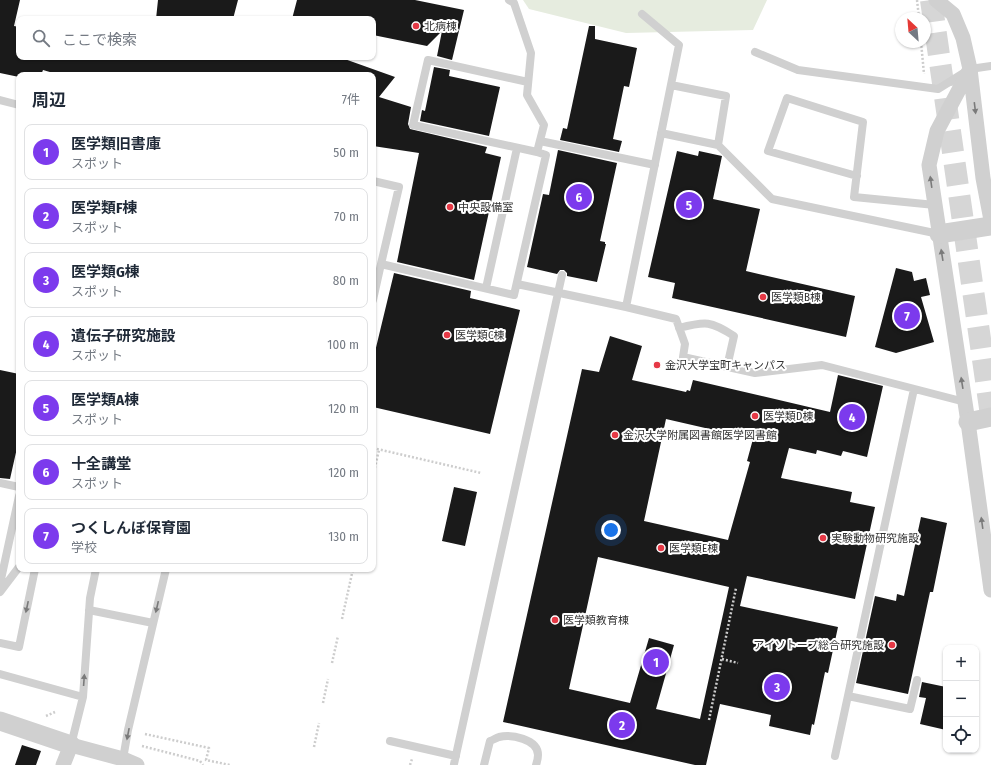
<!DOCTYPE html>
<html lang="ja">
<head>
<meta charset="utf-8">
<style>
  :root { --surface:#fff; --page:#f6f6f7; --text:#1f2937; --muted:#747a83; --line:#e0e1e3; --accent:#7c3aed }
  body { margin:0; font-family:"Fira Sans Condensed","Noto Sans JP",sans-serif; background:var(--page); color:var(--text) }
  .controls { position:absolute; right:12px; bottom:12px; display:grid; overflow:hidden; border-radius:8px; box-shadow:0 1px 3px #0004 }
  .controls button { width:36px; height:36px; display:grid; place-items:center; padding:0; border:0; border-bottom:1px solid var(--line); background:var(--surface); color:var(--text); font:20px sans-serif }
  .compass { position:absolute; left:895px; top:12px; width:36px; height:36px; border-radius:50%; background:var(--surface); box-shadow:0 1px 3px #0004; rotate:334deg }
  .you { position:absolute; left:611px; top:530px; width:14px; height:14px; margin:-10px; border:3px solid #fff; border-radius:50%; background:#1a73e8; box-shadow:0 0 0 6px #1a73e833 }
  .badge { display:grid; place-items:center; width:26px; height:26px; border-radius:50%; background:var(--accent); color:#fff; font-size:13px; font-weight:700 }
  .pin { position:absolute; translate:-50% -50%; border:2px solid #fff; box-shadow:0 1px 4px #0006 }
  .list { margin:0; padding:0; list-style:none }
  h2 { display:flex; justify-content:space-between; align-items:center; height:52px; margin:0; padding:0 16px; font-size:17px }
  h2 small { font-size:13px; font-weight:400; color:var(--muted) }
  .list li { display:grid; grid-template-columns:26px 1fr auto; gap:12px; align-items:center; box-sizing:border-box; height:56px; margin:0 8px 8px; padding:0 8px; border:1px solid var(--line); border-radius:8px }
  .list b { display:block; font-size:15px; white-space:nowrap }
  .list p { margin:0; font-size:13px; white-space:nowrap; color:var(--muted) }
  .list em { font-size:13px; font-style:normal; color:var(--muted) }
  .icon { flex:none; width:22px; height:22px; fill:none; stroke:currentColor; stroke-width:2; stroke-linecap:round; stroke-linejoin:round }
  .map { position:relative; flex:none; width:991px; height:765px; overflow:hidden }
  .search { position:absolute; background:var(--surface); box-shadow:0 1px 3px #0004; left:16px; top:16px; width:360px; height:44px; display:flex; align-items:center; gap:10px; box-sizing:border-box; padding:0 14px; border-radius:8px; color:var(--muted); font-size:15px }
  .panel { position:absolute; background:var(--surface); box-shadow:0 1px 3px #0004; left:16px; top:72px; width:360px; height:500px; border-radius:8px }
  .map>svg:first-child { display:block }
  .green { fill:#e6ecdf }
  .building { fill:#1a1a1a; fill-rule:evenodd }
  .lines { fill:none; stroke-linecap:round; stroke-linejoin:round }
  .primary-tunnel { stroke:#d6d6d6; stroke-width:22; stroke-dasharray:22 11; stroke-linecap:butt }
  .path { stroke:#cdcdcd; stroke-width:2.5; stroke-dasharray:2 2; stroke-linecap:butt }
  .service { stroke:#d0d0d0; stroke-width:8 }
  .minor { stroke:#d0d0d0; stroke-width:15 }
  .tertiary { stroke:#d0d0d0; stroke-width:19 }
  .oneway { fill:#7a7a7a }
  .poi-dot { fill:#e63946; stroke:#fff; stroke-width:1.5 }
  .labels { text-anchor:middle; stroke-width:4; stroke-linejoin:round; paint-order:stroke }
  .poi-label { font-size:11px; fill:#333; stroke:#fff; text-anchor:start }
</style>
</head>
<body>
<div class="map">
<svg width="991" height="765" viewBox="0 0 991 765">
  <rect width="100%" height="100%" fill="#fff"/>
  <path class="green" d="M 523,0 L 767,0 L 753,30 L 626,33 L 529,9 Z"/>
  <path class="building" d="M 0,0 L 20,0 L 14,26 L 19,27 L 19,57 L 339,57 L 395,77 L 379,97 L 411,107 L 408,124 L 410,129 L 487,147 L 485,153 L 501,157 L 474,280 L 397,262 L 419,153 L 373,146 L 373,75 L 60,75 L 43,70 L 41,75 L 19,75 L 19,77 L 0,73 Z
    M 158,0 L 238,0 L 233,19 L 156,19 Z
    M 297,0 L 415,0 L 464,10 L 452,60 L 437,56 L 442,31 L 427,46 L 373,35 L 373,19 L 292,19 Z
    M 589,26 L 595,26 L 595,39 L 637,48 L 629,87 L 624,86 L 613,139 L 622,141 L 619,152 L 560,140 L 563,128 L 567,129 Z
    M 434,67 L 450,70 L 449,76 L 500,87 L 489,136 L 420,121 L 422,110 L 425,111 Z
    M 558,150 L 617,163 L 600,241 L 605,242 L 605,244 L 606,244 L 597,282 L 567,276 L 567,273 L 564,270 L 560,270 L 557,274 L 527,267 L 543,194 L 549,195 Z
    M 677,151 L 698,156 L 699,151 L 722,156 L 713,199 L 760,209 L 746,271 L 855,296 L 846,337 L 672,298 L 675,283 L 648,277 Z
    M 896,268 L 912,272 L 914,281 L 926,278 L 930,295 L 921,297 L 934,342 L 896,353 L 875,347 Z
    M 394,273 L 471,291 L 470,298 L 520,310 L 490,434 L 373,407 L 373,360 Z
    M 610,336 L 642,346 L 632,380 L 686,392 L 687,390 L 690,391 L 693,380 L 830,412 L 838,375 L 883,386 L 867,457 L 843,451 L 841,456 L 817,450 L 816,454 L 789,448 L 781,478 L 852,492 L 850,502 L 875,507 L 855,599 L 747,576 L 740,606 L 838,627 L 828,673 L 825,672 L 814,725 L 812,724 L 810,735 L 769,726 L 771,715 L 720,704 L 706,765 L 695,765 L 503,722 L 582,369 L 599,372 ZM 666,419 L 753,439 L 747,461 L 750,462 L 728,540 L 644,521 ZM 598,557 L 729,587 L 700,719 L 656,709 L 674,645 L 649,638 L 630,703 L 569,689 Z
    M 0,370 L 19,374 L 19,439 L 10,479 L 0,478 Z
    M 454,487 L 477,492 L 465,546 L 442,541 Z
    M 921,517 L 947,523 L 933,592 L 930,592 L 908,694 L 856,683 L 875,596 L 896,601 L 897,594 L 904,596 Z
    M 922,682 L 946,687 L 946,730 L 920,724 L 926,698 L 919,697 Z
    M 22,745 L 41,751 L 36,765 L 15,765 Z"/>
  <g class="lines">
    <path class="primary-tunnel" d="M 931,0 L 991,415"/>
    <path class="path" d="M 917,0 L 919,18
      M 921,42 L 924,74
      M 373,448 L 481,473
      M 373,476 L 379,450
      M 342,619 L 353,569
      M 722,659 L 738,663
      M 332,663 L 338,636
      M 323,703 L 328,679
      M 46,716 L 55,712
      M 709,720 L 736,588
      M 145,734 L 209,748 L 206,760 L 230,765
      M 142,746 L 200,761 L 203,765
      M 314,747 L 319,723
      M 410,765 L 412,759"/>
    <path class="service" d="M 755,52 L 798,70 L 938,89 L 970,69 L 991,66
      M 528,82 L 428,60 L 413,125 L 537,152
      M 671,85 L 726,96 L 718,145
      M 0,100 L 19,105
      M 661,133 L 718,145 L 772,199 L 939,234
      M 540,141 L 655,165
      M 857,176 L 768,151 L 787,98 L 863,122 L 854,197 L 935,205
      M 373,181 L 399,187 L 381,264 L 514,295 L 546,155 L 537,152 L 544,125 L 527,95 L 531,53 L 514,3 L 509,0
      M 517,284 L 626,307 L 679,45 L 642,14
      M 486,288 L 517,148
      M 373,300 L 381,264
      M 626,307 L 676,319 L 685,344 L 683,357 L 755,373 L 822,365 L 965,402
      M 679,328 C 706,321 711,321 734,336 L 727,367
      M 0,483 L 19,487
      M 0,584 L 19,496
      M 0,592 L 19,567
      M 89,610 L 153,623
      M 0,643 L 19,647 L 35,569
      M 0,674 L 83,697
      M 848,696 L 910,709 L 917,680
      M 390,741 L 456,756
      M 71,745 L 83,697 L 90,598 L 96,569
      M 835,756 L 914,389
      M 123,759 L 128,730 L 166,569
      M 454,764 L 562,275
      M 484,765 L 490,741 C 493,740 496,738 499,737 C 511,734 538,739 538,755 C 538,758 537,762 536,765"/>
    <path class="minor" d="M 936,0 L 953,14 L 963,38 L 970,69 L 983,178 L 991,220
      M 970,69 L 937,131 L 929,165 L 968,422 L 991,590
      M 63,765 L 71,745 L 123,759 L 137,765"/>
    <path class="tertiary" d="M 939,234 L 991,226
      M 968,422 L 991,417
      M 0,721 L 71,745"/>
  </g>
  <defs><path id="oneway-solid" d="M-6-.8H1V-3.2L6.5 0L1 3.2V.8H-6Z"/></defs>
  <g class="oneway">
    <use href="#oneway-solid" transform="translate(975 108) rotate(83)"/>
    <use href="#oneway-solid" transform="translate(931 182) rotate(-98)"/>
    <use href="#oneway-solid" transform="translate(942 255) rotate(-99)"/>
    <use href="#oneway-solid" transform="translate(962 383) rotate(-99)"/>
    <use href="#oneway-solid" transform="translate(982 523) rotate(-98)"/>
    <use href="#oneway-solid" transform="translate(27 607) rotate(102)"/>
    <use href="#oneway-solid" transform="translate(157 607) rotate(103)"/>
    <use href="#oneway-solid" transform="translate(84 680) rotate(-86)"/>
    <use href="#oneway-solid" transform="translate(128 734) rotate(101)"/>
  </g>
  <g class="poi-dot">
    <circle cx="416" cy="26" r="4"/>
    <circle cx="450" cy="207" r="4"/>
    <circle cx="763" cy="297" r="4"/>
    <circle cx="447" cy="335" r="4"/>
    <circle cx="657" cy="365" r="4"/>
    <circle cx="755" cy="416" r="4"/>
    <circle cx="615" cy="435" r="4"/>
    <circle cx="823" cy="538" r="4"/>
    <circle cx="661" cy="548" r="4"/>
    <circle cx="555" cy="620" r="4"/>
    <circle cx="892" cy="645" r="4"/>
  </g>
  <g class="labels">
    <g class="poi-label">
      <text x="424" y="30">北病棟</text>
      <text x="458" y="211">中央設備室</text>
      <text x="771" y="301">医学類B棟</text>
      <text x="455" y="339">医学類C棟</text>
      <text x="665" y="369">金沢大学宝町キャンパス</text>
      <text x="763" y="420">医学類D棟</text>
      <text x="623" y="439">金沢大学附属図書館医学図書館</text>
      <text x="831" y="542">実験動物研究施設</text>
      <text x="669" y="552">医学類E棟</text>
      <text x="563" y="624">医学類教育棟</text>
      <text x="884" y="649" text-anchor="end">アイソトープ総合研究施設</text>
    </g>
  </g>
</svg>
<div class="controls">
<button>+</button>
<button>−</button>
<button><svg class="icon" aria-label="locate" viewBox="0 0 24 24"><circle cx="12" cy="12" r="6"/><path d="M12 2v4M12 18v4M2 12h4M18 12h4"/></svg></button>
</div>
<svg class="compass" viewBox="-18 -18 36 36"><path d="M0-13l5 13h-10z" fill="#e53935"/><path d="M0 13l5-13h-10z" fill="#747a83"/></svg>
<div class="you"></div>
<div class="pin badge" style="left:656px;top:662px">1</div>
<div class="pin badge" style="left:622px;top:725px">2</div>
<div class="pin badge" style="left:777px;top:687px">3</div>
<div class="pin badge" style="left:852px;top:417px">4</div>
<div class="pin badge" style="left:689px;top:205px">5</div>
<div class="pin badge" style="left:579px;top:197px">6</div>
<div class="pin badge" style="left:907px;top:316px">7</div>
<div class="search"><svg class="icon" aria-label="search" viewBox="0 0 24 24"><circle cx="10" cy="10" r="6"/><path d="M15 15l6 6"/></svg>ここで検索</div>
<section class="panel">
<h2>周辺<small>7件</small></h2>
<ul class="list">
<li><span class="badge">1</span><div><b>医学類旧書庫</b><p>スポット</p></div><em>50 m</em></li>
<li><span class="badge">2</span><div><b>医学類F棟</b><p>スポット</p></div><em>70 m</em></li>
<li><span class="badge">3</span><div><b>医学類G棟</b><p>スポット</p></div><em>80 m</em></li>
<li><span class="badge">4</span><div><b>遺伝子研究施設</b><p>スポット</p></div><em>100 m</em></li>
<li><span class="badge">5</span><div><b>医学類A棟</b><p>スポット</p></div><em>120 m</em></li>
<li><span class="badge">6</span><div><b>十全講堂</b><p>スポット</p></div><em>120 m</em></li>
<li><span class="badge">7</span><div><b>つくしんぼ保育園</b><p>学校</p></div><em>130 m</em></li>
</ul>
</section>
</div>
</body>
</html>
